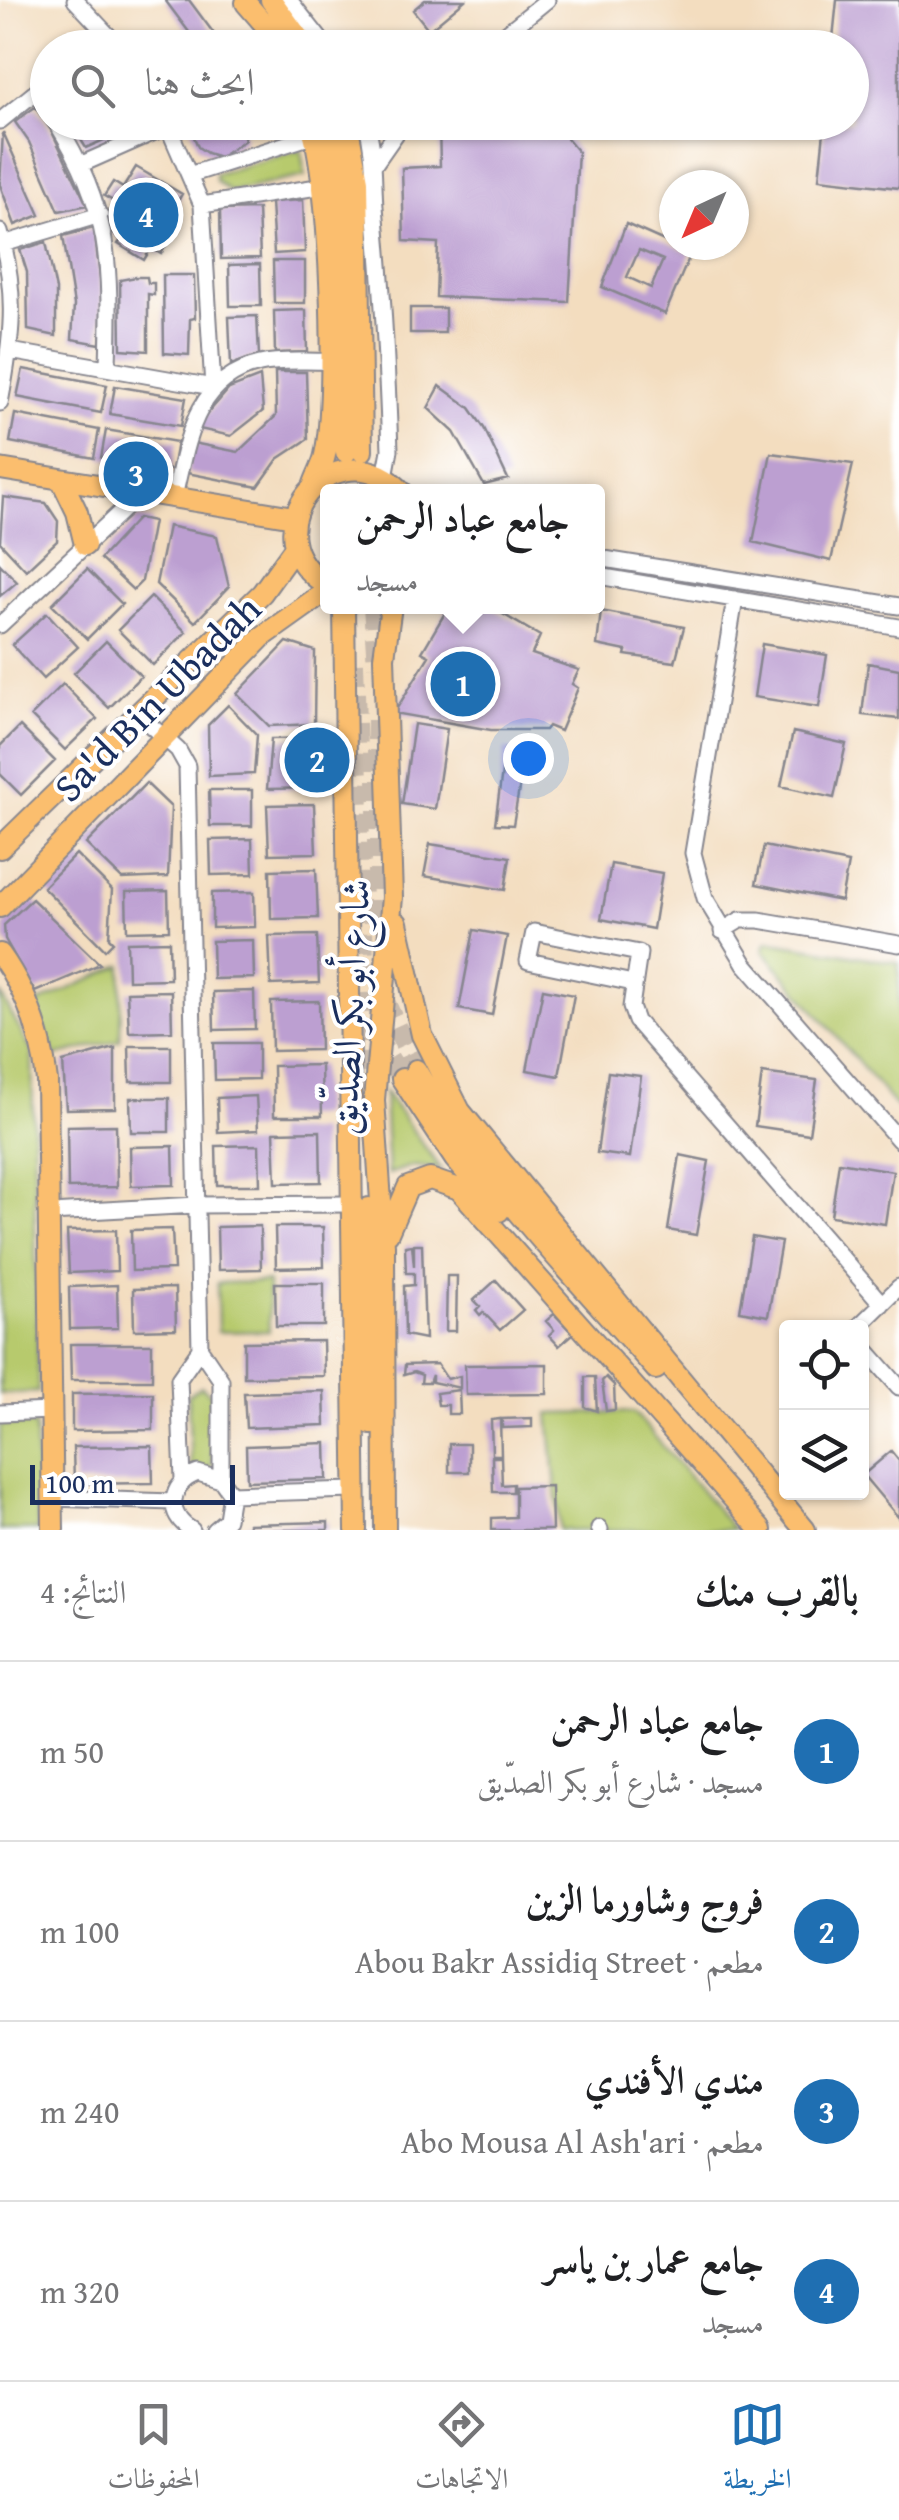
<!DOCTYPE html>
<html lang="ar">
<head>
<meta charset="utf-8">
<style>
  :root { --surface:#fff; --page:#f2f2f2; --text:#202124; --muted:#757577; --line:#e0e0e0; --accent:#1f6fb2 }
  body { margin:0; font-family:"Gentium Book Plus",Amiri,serif; background:var(--page); color:var(--text); direction:rtl }
  .controls { position:absolute; right:30px; bottom:30px; display:grid; overflow:hidden; border-radius:10px; box-shadow:0 2px 8px #0004 }
  .controls button { width:90px; height:90px; display:grid; place-items:center; padding:0; border:0; border-bottom:2px solid var(--line); background:var(--surface); color:var(--text); font:50px sans-serif }
  .compass { position:absolute; left:659px; top:170px; width:90px; height:90px; border-radius:50%; background:var(--surface); box-shadow:0 2px 8px #0004; rotate:224deg }
  .scale { position:absolute; left:30px; bottom:25px; width:205px; box-sizing:border-box; padding-left:10px; border:5px solid #1b2f5e; border-top:0; font-size:28px; line-height:35px; white-space:nowrap; color:#1b2f5e; -webkit-text-stroke:8px #fff; paint-order:stroke }
  .you { position:absolute; left:528px; top:758px; width:35px; height:35px; margin:-25px; border:8px solid #fff; border-radius:50%; background:#1a73e8; box-shadow:0 0 0 15px #1a73e833 }
  .badge { display:grid; place-items:center; width:65px; height:65px; border-radius:50%; background:var(--accent); color:#fff; font-size:32px; font-weight:700 }
  .pin { position:absolute; translate:-50% -50%; border:5px solid #fff; box-shadow:0 2px 10px #0006 }
  .popup { position:absolute; left:320px; top:484px; width:285px; height:130px; box-sizing:border-box; display:grid; place-content:center; border-radius:10px; background:var(--surface); filter:drop-shadow(0 2px 8px #0005); font-size:32px; white-space:nowrap; color:var(--muted) }
  .popup b { font-size:38px; color:var(--text) }
  .popup::after { content:''; position:absolute; left:50%; top:100%; margin-left:-20px; border:20px solid transparent; border-top-color:var(--surface) }
  .list { margin:0; padding:0; list-style:none }
  h2 { display:flex; justify-content:space-between; align-items:center; height:130px; margin:0; padding:0 40px; font-size:42px }
  h2 small { font-size:32px; font-weight:400; color:var(--muted) }
  .list li { display:grid; grid-template-columns:65px 1fr auto; gap:30px; align-items:center; box-sizing:border-box; height:180px; padding:0 40px; border-top:2px solid var(--line) }
  .list b { display:block; font-size:38px; white-space:nowrap }
  .list p { margin:0; font-size:32px; white-space:nowrap; color:var(--muted) }
  .list em { font-size:32px; font-style:normal; color:var(--muted) }
  .icon { flex:none; width:55px; height:55px; fill:none; stroke:currentColor; stroke-width:2; stroke-linecap:round; stroke-linejoin:round }
  .map { position:relative; flex:none; width:899px; height:1530px; overflow:hidden; direction:ltr }
  .search { position:absolute; background:var(--surface); box-shadow:0 2px 8px #0004; left:30px; right:30px; top:30px; height:110px; display:flex; align-items:center; gap:25px; box-sizing:border-box; padding:0 35px; border-radius:55px; color:var(--muted); font-size:38px }
  .sheet { height:850px; background:var(--surface) }
  nav { display:flex; justify-content:space-around; align-items:center; box-sizing:border-box; height:140px; border-top:2px solid var(--line); background:var(--surface); font-size:28px; color:var(--muted) }
  nav a { display:grid; justify-items:center; gap:5px }
  nav .on { color:var(--accent) }
  .map>svg:first-child { display:block }
  .green { fill:#b7ca6d; stroke:#697c66; stroke-width:2.5 }
  .building { fill:#bc9fd1; fill-rule:evenodd }
  .lines { fill:none; stroke-linecap:round; stroke-linejoin:round }
  .major-tunnel { stroke:#c8baac; stroke-width:20; stroke-dasharray:20 10; stroke-linecap:butt }
  .minor-casing { stroke:#87868e; stroke-width:19 }
  .major-casing { stroke:#87868e; stroke-width:24 }
  .minor { stroke:#fff; stroke-width:15 }
  .major { stroke:#fbbe6e; stroke-width:20 }
  .labels { text-anchor:middle; stroke-width:8; stroke-linejoin:round; paint-order:stroke }
  .street-label { font-size:40px; fill:#1b2f5e; stroke:#fff }
</style>
</head>
<body>
<div class="map">
<svg width="899" height="1530" viewBox="0 0 899 1530">
  <rect width="100%" height="100%" fill="#fff"/>
  <filter id="ink" filterUnits="userSpaceOnUse"><feTurbulence type="fractalNoise" baseFrequency=".01" numOctaves="2"/><feDisplacementMap in="SourceGraphic" scale="20" xChannelSelector="R" yChannelSelector="G"/><feConvolveMatrix kernelMatrix="1 2 1 2 8 2 1 2 1" color-interpolation-filters="sRGB"/></filter>
  <filter id="wash" filterUnits="userSpaceOnUse"><feTurbulence type="fractalNoise" baseFrequency=".0048" numOctaves="4" result="noise"/><feDisplacementMap in="SourceGraphic" scale="40" xChannelSelector="R" yChannelSelector="G"/><feGaussianBlur stdDeviation="2.25" result="paint"/><feColorMatrix in="noise" values="0 0 0 0 0 0 0 0 0 0 0 0 0 0 0 0 0 1.4 0 .05"/><feComposite in="paint" operator="in"/></filter>
  <g filter="url(#wash)">
    <rect width="100%" height="100%" fill="#f3ddbf"/>
    <path class="green" d="M 301,150 L 305,176 L 230,192 L 216,181 L 215,174 Z
      M 767,941 L 899,963 L 899,1110 L 763,950 Z
      M 122,965 L 120,1040 L 55,1056 L 34,1005 Z
      M 0,993 L 32,1052 L 38,1392 L 0,1394 Z
      M 384,1091 L 441,1169 L 412,1166 L 388,1174 Z
      M 268,1282 L 269,1331 L 218,1332 L 217,1283 Z
      M 201,1386 L 211,1394 L 212,1468 L 191,1467 L 188,1395 Z
      M 634,1412 L 734,1530 L 560,1530 L 549,1414 Z
      M 0,1425 L 35,1425 L 38,1530 L 0,1530 Z"/>
    <g id="blocks">
      <path class="building" d="M 165,0 L 189,0 L 218,39 L 225,35 L 234,48 L 185,48 L 195,40 Z
        M 425,0 L 465,0 L 429,30 L 413,10 Z
        M 837,0 L 899,0 L 899,188 L 819,179 L 825,122 L 852,122 L 852,48 L 832,48 Z
        M 35,107 L 51,130 L 87,205 L 59,211 L 29,142 L 15,122 Z
        M 70,122 L 103,122 L 113,136 L 86,148 Z
        M 188,122 L 225,122 L 229,128 L 240,124 L 245,140 L 220,157 L 207,153 L 198,147 Z
        M 439,122 L 553,122 L 578,152 L 569,302 L 436,297 L 438,243 L 404,241 L 402,168 L 440,166 Z
        M 3,132 L 40,215 L 15,225 L 0,185 Z
        M 136,167 L 182,194 L 171,213 L 181,219 L 161,254 L 151,248 L 144,260 L 118,244 L 122,239 L 112,233 L 117,223 L 108,218 L 117,203 L 104,196 L 113,182 L 123,188 Z
        M 303,200 L 305,252 L 274,254 L 271,202 Z
        M 258,209 L 260,258 L 221,259 L 220,210 Z
        M 626,224 L 691,253 L 665,314 L 602,287 ZM 639,250 L 663,260 L 651,288 L 627,277 Z
        M 94,228 L 102,294 L 100,344 L 72,339 L 74,305 L 63,236 Z
        M 46,242 L 56,290 L 56,336 L 28,330 L 27,272 L 20,250 Z
        M 273,261 L 305,261 L 305,303 L 274,303 Z
        M 260,264 L 261,306 L 230,306 L 229,265 Z
        M 163,275 L 194,275 L 195,318 L 190,319 L 189,355 L 164,353 Z
        M 136,277 L 147,277 L 148,283 L 154,283 L 154,295 L 148,294 L 148,351 L 121,349 L 120,280 Z
        M 410,308 L 445,308 L 445,333 L 410,333 Z
        M 306,310 L 307,352 L 275,353 L 274,311 Z
        M 257,316 L 259,355 L 231,365 L 229,317 Z
        M 23,369 L 107,385 L 101,413 L 17,397 Z
        M 275,372 L 306,372 L 308,439 L 278,459 L 258,487 L 187,473 L 193,443 L 238,452 L 276,416 Z
        M 260,377 L 263,411 L 231,436 L 195,428 L 229,389 Z
        M 115,386 L 186,398 L 181,426 L 110,414 Z
        M 440,386 L 470,408 L 484,428 L 508,479 L 484,485 L 454,432 L 428,408 Z
        M 15,414 L 99,430 L 94,458 L 10,442 Z
        M 106,430 L 177,442 L 172,470 L 101,458 Z
        M 771,453 L 853,464 L 831,561 L 753,542 Z
        M 3,497 L 46,503 L 58,521 L 57,541 L 26,570 L 0,542 Z
        M 138,518 L 153,521 L 142,581 L 133,590 L 100,559 Z
        M 168,526 L 217,536 L 229,587 L 195,622 L 156,584 Z
        M 0,564 L 17,582 L 0,596 Z
        M 87,569 L 122,604 L 87,639 L 52,604 Z
        M 151,597 L 186,632 L 153,665 L 118,630 Z
        M 449,606 L 489,606 L 540,636 L 532,654 L 579,670 L 572,684 L 578,688 L 560,731 L 548,726 L 545,730 L 491,730 L 394,713 L 429,656 L 422,652 Z
        M 601,611 L 684,627 L 675,662 L 625,655 L 626,651 L 597,645 Z
        M 47,613 L 78,647 L 43,679 L 12,645 Z
        M 106,641 L 141,676 L 109,708 L 74,673 Z
        M 287,642 L 315,651 L 314,724 L 269,726 L 237,694 Z
        M 762,644 L 827,655 L 819,707 L 754,697 Z
        M 868,663 L 899,669 L 899,719 L 862,715 Z
        M 63,684 L 97,719 L 65,750 L 31,716 Z
        M 228,705 L 257,735 L 254,774 L 209,776 L 208,725 Z
        M 414,724 L 447,729 L 435,809 L 402,804 Z
        M 20,726 L 55,761 L 21,795 L 0,774 L 0,746 Z
        M 793,732 L 846,744 L 834,798 L 781,786 Z
        M 315,738 L 316,788 L 267,789 L 271,739 Z
        M 505,749 L 525,753 L 513,825 L 495,824 Z
        M 146,783 L 171,807 L 168,877 L 122,879 L 86,844 Z
        M 209,790 L 252,790 L 252,826 L 210,826 Z
        M 314,804 L 316,853 L 269,854 L 267,805 Z
        M 252,839 L 253,874 L 211,875 L 210,840 Z
        M 430,844 L 510,857 L 505,890 L 424,876 Z
        M 764,846 L 848,863 L 841,901 L 756,884 Z
        M 76,854 L 112,890 L 109,938 L 113,942 L 105,950 L 43,887 Z
        M 611,864 L 662,873 L 653,929 L 601,919 Z
        M 316,869 L 318,918 L 271,919 L 270,870 Z
        M 168,891 L 169,930 L 127,931 L 126,892 Z
        M 254,892 L 255,927 L 212,928 L 212,893 Z
        M 32,899 L 100,964 L 35,992 L 5,939 L 4,925 Z
        M 474,930 L 507,936 L 492,1015 L 459,1009 Z
        M 317,935 L 319,983 L 271,985 L 269,936 Z
        M 253,940 L 254,978 L 213,979 L 212,941 Z
        M 169,941 L 170,979 L 128,980 L 127,942 Z
        M 543,989 L 574,995 L 559,1076 L 527,1070 Z
        M 171,991 L 172,1031 L 129,1032 L 127,992 Z
        M 254,991 L 255,1029 L 214,1030 L 213,992 Z
        M 319,1001 L 320,1050 L 272,1051 L 271,1002 Z
        M 214,1043 L 258,1043 L 258,1079 L 215,1080 Z
        M 129,1046 L 171,1046 L 171,1082 L 130,1082 Z
        M 115,1048 L 115,1108 L 66,1109 L 63,1062 Z
        M 321,1065 L 322,1116 L 274,1116 L 273,1066 Z
        M 608,1072 L 641,1076 L 630,1157 L 597,1153 Z
        M 762,1073 L 817,1080 L 809,1134 L 755,1126 Z
        M 256,1096 L 258,1130 L 218,1132 L 217,1098 Z
        M 130,1098 L 169,1098 L 169,1132 L 131,1132 Z
        M 116,1125 L 117,1187 L 68,1188 L 67,1126 Z
        M 320,1131 L 321,1182 L 276,1183 L 274,1132 Z
        M 259,1145 L 260,1185 L 217,1185 L 216,1146 Z
        M 173,1146 L 174,1185 L 131,1186 L 130,1147 Z
        M 680,1155 L 709,1161 L 696,1235 L 668,1230 Z
        M 839,1162 L 893,1171 L 885,1224 L 831,1216 Z
        M 260,1226 L 261,1269 L 218,1270 L 217,1227 Z
        M 275,1227 L 323,1227 L 324,1267 L 276,1268 Z
        M 172,1229 L 174,1270 L 132,1271 L 131,1230 Z
        M 116,1230 L 117,1271 L 69,1273 L 67,1231 Z
        M 752,1237 L 781,1242 L 768,1316 L 740,1311 Z
        M 414,1244 L 422,1244 L 425,1339 L 405,1335 L 404,1286 L 414,1285 L 414,1273 L 406,1273 L 405,1246 L 412,1245 L 414,1266 Z
        M 447,1276 L 457,1276 L 456,1331 L 446,1331 Z
        M 496,1280 L 523,1310 L 500,1330 L 483,1312 L 480,1315 L 476,1310 L 480,1306 L 474,1300 Z
        M 275,1283 L 324,1283 L 324,1326 L 276,1326 Z
        M 117,1285 L 118,1328 L 70,1329 L 69,1287 Z
        M 175,1288 L 176,1329 L 134,1330 L 133,1289 Z
        M 554,1314 L 573,1334 L 559,1346 L 549,1335 L 554,1330 L 546,1321 Z
        M 323,1341 L 324,1376 L 244,1377 L 244,1342 Z
        M 70,1344 L 152,1344 L 152,1380 L 71,1380 Z
        M 437,1364 L 447,1379 L 460,1376 L 460,1388 L 432,1382 L 432,1375 L 429,1383 L 421,1383 L 422,1375 L 414,1372 L 404,1375 L 405,1365 Z
        M 547,1364 L 547,1394 L 466,1395 L 465,1365 Z
        M 585,1377 L 595,1377 L 597,1411 L 585,1407 Z
        M 606,1377 L 614,1385 L 615,1410 L 606,1411 L 602,1381 Z
        M 459,1390 L 460,1414 L 448,1414 L 448,1405 L 438,1405 L 436,1393 Z
        M 324,1391 L 325,1425 L 246,1428 L 244,1393 Z
        M 153,1393 L 153,1430 L 72,1431 L 72,1394 Z
        M 532,1418 L 532,1427 L 502,1428 L 502,1419 Z
        M 500,1419 L 501,1455 L 492,1455 L 491,1420 Z
        M 326,1443 L 327,1479 L 247,1481 L 246,1446 Z
        M 449,1444 L 469,1444 L 469,1472 L 449,1472 Z
        M 152,1446 L 153,1483 L 74,1484 L 73,1447 Z
        M 891,1451 L 899,1461 L 899,1518 L 863,1475 Z
        M 492,1457 L 501,1457 L 502,1485 L 513,1484 L 513,1492 L 493,1492 Z
        M 551,1486 L 552,1530 L 492,1530 L 492,1518 L 515,1517 L 515,1487 Z
        M 328,1522 L 328,1530 L 248,1530 L 248,1524 Z"/>
    </g>
  </g>
  <g filter="url(#ink)">
    <use href="#blocks" fill-opacity="0" stroke="#87868e" stroke-width="2.5"/>
    <g class="lines">
      <path class="major-tunnel" d="M 346,454 L 348,492
        M 373,606 L 377,666
        M 354,663 L 368,1079
        M 377,720 L 377,926
        M 384,999 L 416,1070
        M 374,1033 L 402,1079"/>
      <g class="minor-casing">
        <path id="minor" d="M 75,0 L 120,48
          M 289,0 L 327,48
          M 90,48 L 106,34
          M 488,48 L 547,0
          M 36,92 L 48,110
          M 0,121 L 48,82
          M 56,122 C 111,209 111,266 108,366
          M 366,122 C 375,152 373,177 375,207 C 383,289 387,369 390,450 L 385,477
          M 376,162 L 404,122
          M 82,164 L 168,126
          M 189,175 L 315,135
          M 202,205 L 324,186
          M 0,232 C 18,294 12,340 0,403
          M 0,245 L 100,215
          M 10,351 L 213,387 L 202,205 L 166,122
          M 174,497 C 187,442 194,379 260,364 C 281,359 307,362 329,361
          M 598,558 L 899,606
          M 598,576 L 899,627
          M 735,599 L 693,853 L 705,898 L 745,964 L 899,1140
          M 0,625 L 142,492
          M 140,716 L 178,750 L 187,766 L 200,1349 L 221,1380 L 221,1480
          M 722,931 L 740,920 L 759,920 L 899,944
          M 633,983 L 528,961 L 534,932 L 639,953 L 631,1007 L 636,1021 L 882,1304
          M 50,1213 L 197,1205 L 349,1204
          M 857,1328 L 899,1287
          M 862,1345 L 899,1387
          M 0,1413 L 52,1411
          M 183,1480 L 179,1379 L 200,1349
          M 231,1494 L 353,1490
          M 52,1498 L 173,1502
          M 599,1528 L 600,1530
          M 192,1530 C 165,1515 169,1483 198,1473 L 221,1480 L 231,1494 L 227,1519 L 214,1530"/>
      </g>
      <g class="major-casing">
        <path id="major" d="M 271,0 L 306,48
          M 246,3 L 285,48
          M 310,122 C 331,174 338,399 325,455 C 323,465 317,475 314,484
          M 330,122 L 342,182 L 346,452
          M 347,122 L 358,181 L 362,451
          M 0,469 L 294,517
          M 61,479 L 77,512 L 85,545
          M 328,586 C 241,533 337,422 402,492
          M 344,606 L 356,1530
          M 0,848 L 262,593 L 295,547
          M 0,907 L 262,637 L 328,590
          M 397,923 L 422,1035 L 460,1111 L 805,1530
          M 0,954 C 27,992 42,1036 47,1081 L 53,1530
          M 416,1070 C 479,1180 573,1274 656,1369
          M 402,1079 L 455,1159 L 499,1211
          M 369,1208 L 371,1424
          M 388,1233 L 408,1187 L 430,1179 L 459,1189 L 761,1530
          M 385,1530 L 384,1245 L 374,1100 L 392,897 L 384,657 L 391,606"/>
      </g>
      <use href="#minor" class="minor"/>
      <use href="#major" class="major"/>
    </g>
  </g>
  <g class="labels">
    <g class="street-label">
      <text transform="translate(157 698) rotate(-45)" y="14">Sa'd Bin Ubadah</text>
      <text transform="translate(349 1007) rotate(-87)" y="14">شارع أبو بكر الصدّيق</text>
    </g>
  </g>
</svg>
<div class="controls">
<button><svg class="icon" aria-label="locate" viewBox="0 0 24 24"><circle cx="12" cy="12" r="6"/><path d="M12 2v4M12 18v4M2 12h4M18 12h4"/></svg></button>
<button><svg class="icon" aria-label="layers" viewBox="0 0 24 24"><path d="M12 4l9 5-9 5-9-5zM3 14l9 5 9-5"/></svg></button>
</div>
<svg class="compass" viewBox="-18 -18 36 36"><path d="M0-13l5 13h-10z" fill="#e53935"/><path d="M0 13l5-13h-10z" fill="#757577"/></svg>
<div class="scale">100 m</div>
<div class="you"></div>
<div class="pin badge" style="left:463px;top:684px">1</div>
<div class="popup"><b>جامع عباد الرحمن</b>مسجد</div>
<div class="pin badge" style="left:317px;top:760px">2</div>
<div class="pin badge" style="left:136px;top:474px">3</div>
<div class="pin badge" style="left:146px;top:215px">4</div>
<div class="search"><svg class="icon" aria-label="search" viewBox="0 0 24 24"><circle cx="10" cy="10" r="6"/><path d="M15 15l6 6"/></svg>ابحث هنا</div>
</div>
<section class="sheet">
<h2>بالقرب منك<small>النتائج: 4</small></h2>
<ul class="list">
<li><span class="badge">1</span><div><b>جامع عباد الرحمن</b><p>مسجد · شارع أبو بكر الصدّيق</p></div><em>50 m</em></li>
<li><span class="badge">2</span><div><b>فروج وشاورما الزين</b><p>مطعم · Abou Bakr Assidiq Street</p></div><em>100 m</em></li>
<li><span class="badge">3</span><div><b>مندي الأفندي</b><p>مطعم · Abo Mousa Al Ash'ari</p></div><em>240 m</em></li>
<li><span class="badge">4</span><div><b>جامع عمار بن ياسر</b><p>مسجد</p></div><em>320 m</em></li>
</ul>
</section>
<nav>
<a class="on"><svg class="icon" aria-label="map" viewBox="0 0 24 24"><path d="M3 6l6-2 6 2 6-2v14l-6 2-6-2-6 2zM9 4v14M15 6v14"/></svg>الخريطة</a>
<a><svg class="icon" aria-label="directions" viewBox="0 0 24 24"><path d="M12 3l9 9-9 9-9-9zM9 14v-3h6M13 9l2 2-2 2"/></svg>الاتجاهات</a>
<a><svg class="icon" aria-label="saved" viewBox="0 0 24 24"><path d="M7 4h10v16l-5-4-5 4z"/></svg>المحفوظات</a>
</nav>
</body>
</html>
